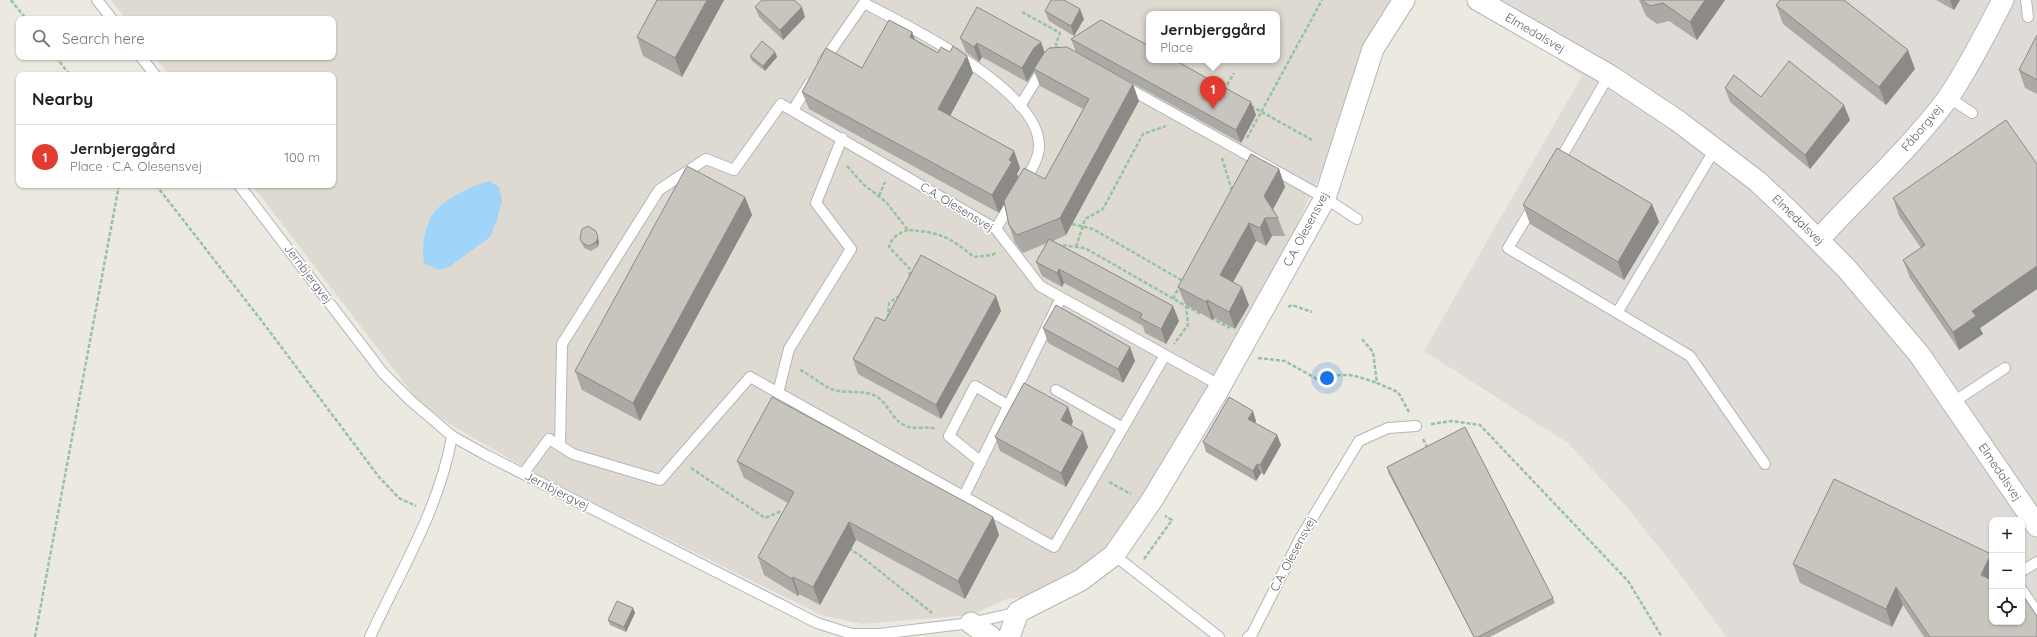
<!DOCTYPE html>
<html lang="en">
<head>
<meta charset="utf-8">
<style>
  :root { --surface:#fff; --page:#f6f6f6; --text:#202124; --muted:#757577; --line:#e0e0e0; --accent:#e23b30 }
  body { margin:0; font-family:Quicksand,sans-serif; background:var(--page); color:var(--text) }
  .controls { position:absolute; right:12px; bottom:12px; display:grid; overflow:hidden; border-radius:8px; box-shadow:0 1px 3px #0004 }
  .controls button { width:36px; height:36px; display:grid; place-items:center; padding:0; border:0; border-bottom:1px solid var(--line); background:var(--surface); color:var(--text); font:20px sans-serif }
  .you { position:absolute; left:1327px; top:378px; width:14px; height:14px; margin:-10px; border:3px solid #fff; border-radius:50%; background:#1a73e8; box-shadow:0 0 0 6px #1a73e833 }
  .badge { display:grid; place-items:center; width:26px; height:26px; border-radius:50%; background:var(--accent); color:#fff; font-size:13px; font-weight:700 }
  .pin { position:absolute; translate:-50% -33px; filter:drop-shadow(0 1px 2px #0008) }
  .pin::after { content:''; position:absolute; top:21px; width:14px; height:12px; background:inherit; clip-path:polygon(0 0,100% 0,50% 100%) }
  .popup { position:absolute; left:1146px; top:11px; width:134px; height:52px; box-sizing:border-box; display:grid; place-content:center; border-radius:8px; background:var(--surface); filter:drop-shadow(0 1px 3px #0005); font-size:13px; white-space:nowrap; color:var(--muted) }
  .popup b { font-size:15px; color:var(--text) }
  .popup::after { content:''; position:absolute; left:50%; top:100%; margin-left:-8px; border:8px solid transparent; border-top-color:var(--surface) }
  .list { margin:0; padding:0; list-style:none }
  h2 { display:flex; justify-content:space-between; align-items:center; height:52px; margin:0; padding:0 16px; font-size:17px }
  h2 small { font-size:13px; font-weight:400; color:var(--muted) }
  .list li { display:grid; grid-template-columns:26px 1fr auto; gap:12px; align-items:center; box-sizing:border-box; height:64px; padding:0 16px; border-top:1px solid var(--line) }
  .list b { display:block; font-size:15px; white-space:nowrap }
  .list p { margin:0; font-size:13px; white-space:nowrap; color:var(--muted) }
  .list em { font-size:13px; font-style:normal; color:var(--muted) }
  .icon { flex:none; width:22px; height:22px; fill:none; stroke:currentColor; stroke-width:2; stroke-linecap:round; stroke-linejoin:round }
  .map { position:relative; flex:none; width:2037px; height:637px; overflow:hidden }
  .search { position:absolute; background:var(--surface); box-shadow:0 1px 3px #0004; left:16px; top:16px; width:320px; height:44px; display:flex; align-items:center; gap:10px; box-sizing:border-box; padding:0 14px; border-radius:8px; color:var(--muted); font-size:15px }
  .panel { position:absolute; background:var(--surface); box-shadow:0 1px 3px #0004; left:16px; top:72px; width:320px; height:116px; border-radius:8px }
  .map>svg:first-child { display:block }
  .industrial { fill:#dfdcd8; fill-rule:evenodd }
  .education { fill:#dedad1; fill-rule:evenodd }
  .water { fill:#a0d5fb }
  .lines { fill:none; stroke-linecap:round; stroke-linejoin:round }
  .lane-casing { stroke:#b3b6ba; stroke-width:12 }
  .street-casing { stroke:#b3b6ba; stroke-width:23 }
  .path { stroke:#96c3a2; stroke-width:2.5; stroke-dasharray:4 2; stroke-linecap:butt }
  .lane { stroke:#fff; stroke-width:10 }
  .street { stroke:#fff; stroke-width:21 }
  .wall { fill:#aca9a4 }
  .shaded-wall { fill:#8c8a86 }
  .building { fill:#c8c5bf; stroke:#8c8a86 }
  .labels { text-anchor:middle; stroke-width:3.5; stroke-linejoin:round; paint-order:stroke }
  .street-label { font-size:12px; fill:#595c61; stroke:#fff }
</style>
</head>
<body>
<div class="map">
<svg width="2037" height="637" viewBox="0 0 2037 637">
  <rect width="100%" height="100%" fill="#ebe9e0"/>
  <path class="industrial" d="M 1477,0 L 2037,0 L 2037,637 L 1726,637 L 1674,566 L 1626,506 L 1568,443 L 1424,351 L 1582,76 ZM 1992,520 L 2022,520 L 2022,622 L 1992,622 Z"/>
  <path class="education" d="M 111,0 L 1391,0 L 1362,55 L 1327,160 L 1292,235 L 1291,241 L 1213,385 L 1116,538 L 1090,562 L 1034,596 L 1007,599 L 971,615 L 862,624 L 821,615 L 534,473 L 448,423 L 419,402 L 252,185 L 333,185 L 333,75 L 169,75 L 155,57 L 333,57 L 333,19 L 126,19 ZM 1149,14 L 1277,14 L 1277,60 L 1149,60 Z"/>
  <path class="water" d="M 490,181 L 499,187 L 502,201 L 497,220 L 490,237 L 449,267 L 439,270 L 424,263 C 421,247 425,222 436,210 C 447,198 475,184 490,181 Z"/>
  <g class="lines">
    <g class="lane-casing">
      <path id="lane" d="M 97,0 L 112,19
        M 2026,0 L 2028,17
        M 141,57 L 155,75
        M 823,62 L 864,3 C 908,26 1040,90 1039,146 C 1039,158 1030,173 1024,182
        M 1124,86 L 1325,198 L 1357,219
        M 1948,97 L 1972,113
        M 1020,106 L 1044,67
        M 793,110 L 810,83
        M 1558,163 L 1609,75
        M 239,185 L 383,373 L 411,401 L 452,436 L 486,455 L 817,623 L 852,634 L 879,634 L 971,623 L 1018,612
        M 1534,205 L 1508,248 L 1690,356 L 1765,464
        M 996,229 L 1012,201
        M 1617,313 L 1715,149
        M 1056,390 L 1123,428
        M 778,393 L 789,349 L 851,249 L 816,203 L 842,138
        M 1952,403 L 2005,368
        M 560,445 L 562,344 L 659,190 L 706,159 L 734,170 L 781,104 L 996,229 L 1040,286 L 1221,386
        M 981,462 L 949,436 L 975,386 L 1009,406
        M 523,474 L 549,439 L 573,454 L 660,480 L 750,377 L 1054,547 L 1165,355
        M 964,496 L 1061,298
        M 1114,555 L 1219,637
        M 2022,571 L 2037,562
        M 2022,590 L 2037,612
        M 370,637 C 400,572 440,507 452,436
        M 1248,637 L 1252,634 L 1301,537 L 1359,441 L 1388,428 L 1416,426"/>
    </g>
    <g class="street-casing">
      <path id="street" d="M 1478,0 L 1609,75 L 1678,121 L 1757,181 L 1788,210 L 1846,268 L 1919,354 L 2037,526
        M 1819,239 C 1862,192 1910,149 1948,98 C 1969,67 1986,33 2003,0
        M 971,623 L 991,637
        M 1009,637 L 1018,612 L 1081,580 L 1114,555 L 1152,500 L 1217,392 L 1325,198 L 1373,49 L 1404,0"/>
    </g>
    <path class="path" d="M 11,0 L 26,19
      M 1022,12 L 1060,33 L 1056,44 L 1058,51
      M 56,57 L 70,75
      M 1224,90 L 1234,73
      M 1251,106 L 1312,140
      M 1247,138 L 1322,0
      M 1222,158 L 1232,191
      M 847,166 L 863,184 L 886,202 L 908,230 C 940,232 949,237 974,257 L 992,255 L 996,253
      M 156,185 L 261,320 L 379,477 L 399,498 L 416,506
      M 879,196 L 885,182
      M 1072,224 L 1093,229 L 1183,281
      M 908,230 C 900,232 891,238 889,247 L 910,269 L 909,279
      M 1057,246 L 1060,245 L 1085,248 L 1186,306 L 1188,325 L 1174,344
      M 1076,247 L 1085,219 L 1103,209 L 1143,134 L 1166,126
      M 1173,299 L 1180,285
      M 1186,306 L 1201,314
      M 1288,307 L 1292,305 L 1312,312
      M 888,318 L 889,303 L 899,296
      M 1211,318 L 1230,328
      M 1362,339 L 1373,352 L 1377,383 L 1398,392 L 1409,412
      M 1258,358 L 1285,361 L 1317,379 C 1346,373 1349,373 1377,383
      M 800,370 C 811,375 820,384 831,389 C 847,395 865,388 879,398 C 889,406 892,419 904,425 C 915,431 926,425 936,429
      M 1431,424 L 1452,421 L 1480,425 L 1628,581 L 1662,637
      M 1423,439 L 1428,449
      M 691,468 L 765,518 L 779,512 L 785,514
      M 1109,482 L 1131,494
      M 849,548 L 862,557 L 932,613
      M 1144,559 L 1172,520 L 1165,516
      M 35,637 L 119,185"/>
    <use href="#lane" class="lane"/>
    <use href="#street" class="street"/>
  </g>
  <path class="wall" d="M 657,0 L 724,0 L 682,77 L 643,56 L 637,37 Z
    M 1639,0 L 1725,0 L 1697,40 L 1669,21 L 1657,24 L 1646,16 Z
    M 1936,0 L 1960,0 L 1954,10 Z
    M 1846,1 L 1915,69 L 1886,105 L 1783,24 L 1776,5 Z
    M 755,7 L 805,17 L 783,40 L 759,17 Z
    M 1045,11 L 1084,19 L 1074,36 L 1049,21 Z
    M 912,32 L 915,40 L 938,53 L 950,52 L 967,56 L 973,73 L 950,116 L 1014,151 L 1020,168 L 1017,174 L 1018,178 L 1045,179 L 1083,109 L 1040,86 L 1034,71 L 1027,82 L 982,57 L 979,62 L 966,52 L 960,38 L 1044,52 L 1139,101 L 1066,235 L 1053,241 L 1173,306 L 1179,321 L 1166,344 L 1145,333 L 1143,326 L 1064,283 L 1062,287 L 1042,276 L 1036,262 L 1047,243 L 1023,253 L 1015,243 L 1009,225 L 1004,204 L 999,213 L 809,109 L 802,92 L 862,68 Z
    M 2037,35 L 2037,94 L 2025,88 L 2019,70 Z
    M 1071,39 L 1251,102 L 1256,115 L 1241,143 L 1076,52 Z
    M 775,52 L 777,57 L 765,71 L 752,61 L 750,56 Z
    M 1725,88 L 1850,120 L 1810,169 L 1730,102 Z
    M 2037,164 L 2037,289 L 1980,328 L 1983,334 L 1959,350 L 1910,278 L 1903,260 L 1921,248 L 1899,216 L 1893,198 Z
    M 1279,169 L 1285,187 L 1273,209 L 1278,218 L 1285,236 L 1272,236 L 1266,246 L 1256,241 L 1233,282 L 1249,305 L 1235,329 L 1214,318 L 1212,320 L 1185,304 L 1178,287 Z
    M 745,197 L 752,215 L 640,421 L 582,390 L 575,371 Z
    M 1652,204 L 1659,222 L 1624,280 L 1530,224 L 1523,205 Z
    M 596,231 L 599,242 L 598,247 L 591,251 L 584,248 L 580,238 Z
    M 996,296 L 1001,311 L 941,419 L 858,374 L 853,359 L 885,321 Z
    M 1043,328 L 1130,347 L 1135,361 L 1123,383 L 1048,343 Z
    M 1068,407 L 1073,422 L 1071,425 L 1088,447 L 1066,487 L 1000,451 L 995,437 Z
    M 1256,421 L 1255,423 L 1277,435 L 1281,445 L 1264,475 L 1261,473 L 1256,481 L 1206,452 L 1203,442 Z
    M 737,461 L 993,517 L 999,535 L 965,599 L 856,540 L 820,605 L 799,594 L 798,596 L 764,575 L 758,557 L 788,503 L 744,478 Z
    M 1387,467 L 1553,598 L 1555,603 L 1490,637 L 1474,637 L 1388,472 Z
    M 1991,554 L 1992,558 L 1992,622 L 2037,637 L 1924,637 L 1903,605 L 1892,627 L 1800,583 L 1793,564 Z
    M 633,608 L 635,613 L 626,632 L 610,625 L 608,620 Z"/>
  <path class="shaded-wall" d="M 707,0 L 724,0 L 682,77 L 675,58 Z
    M 1705,0 L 1725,0 L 1697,40 L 1690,22 Z
    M 1950,0 L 1960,0 L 1954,10 Z
    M 802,7 L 805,17 L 783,40 L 780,30 Z
    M 1080,9 L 1084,19 L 1074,36 L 1071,26 Z
    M 912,32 L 919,50 L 910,37 Z
    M 1041,42 L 1046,56 L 1034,69 L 1034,71 L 1027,82 L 1022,68 L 1034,48 Z
    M 977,43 L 982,57 L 979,62 L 974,47 Z
    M 1908,50 L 1915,69 L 1886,105 L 1879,87 Z
    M 775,52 L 777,57 L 765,71 L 763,66 Z
    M 967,56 L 973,73 L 944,127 L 938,109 Z
    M 1133,84 L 1139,101 L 1066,235 L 1060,218 Z
    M 1251,102 L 1256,115 L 1241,143 L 1236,130 Z
    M 1844,105 L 1850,120 L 1810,169 L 1805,155 Z
    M 1014,151 L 1020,168 L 1017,174 L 1019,179 L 999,213 L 992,195 Z
    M 1279,169 L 1285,187 L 1271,213 L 1264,196 Z
    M 745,197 L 752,215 L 640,421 L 633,403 Z
    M 1652,204 L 1659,222 L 1624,280 L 1618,262 Z
    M 1265,218 L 1272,236 L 1266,246 L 1260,228 Z
    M 1249,223 L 1256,241 L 1227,293 L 1220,275 Z
    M 596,231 L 599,242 L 598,247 L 596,242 Z
    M 2037,266 L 2037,289 L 1980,328 L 1983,334 L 1959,350 L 1953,332 L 1972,311 Z
    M 1059,269 L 1064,283 L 1062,287 L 1057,273 Z
    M 1242,287 L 1249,305 L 1235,329 L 1229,312 Z
    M 996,296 L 1001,311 L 941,419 L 936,405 Z
    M 1207,300 L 1214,318 L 1212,320 L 1206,302 Z
    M 1173,306 L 1179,321 L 1166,344 L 1161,329 Z
    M 1130,347 L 1135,361 L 1123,383 L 1118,369 Z
    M 1068,407 L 1073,422 L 1066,434 L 1061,420 Z
    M 1253,411 L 1256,421 L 1251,429 L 1248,419 Z
    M 1083,432 L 1088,447 L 1066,487 L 1061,473 Z
    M 1277,435 L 1281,445 L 1264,475 L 1260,465 Z
    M 1257,464 L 1261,473 L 1256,481 L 1253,471 Z
    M 993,517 L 999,535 L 965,599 L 958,581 Z
    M 849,522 L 856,540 L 820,605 L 813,587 Z
    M 1991,554 L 1992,558 L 1992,584 L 1981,575 Z
    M 793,577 L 799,594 L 798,596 L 792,579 Z
    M 1896,587 L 1903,605 L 1892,627 L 1886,609 Z
    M 633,608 L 635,613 L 626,632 L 624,627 Z"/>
  <path class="building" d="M 657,0 L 707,0 L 675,58 L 637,37 Z
    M 762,0 L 794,0 L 802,7 L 780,30 L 755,7 Z
    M 1051,0 L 1064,0 L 1080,9 L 1071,26 L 1045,11 Z
    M 1642,0 L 1705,0 L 1690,22 L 1663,3 L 1650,6 Z
    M 1780,0 L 1844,0 L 1908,50 L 1879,87 L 1776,5 Z
    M 977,7 L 1041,42 L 1034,48 L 1022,68 L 977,43 L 974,47 L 960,38 Z
    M 889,20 L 912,32 L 910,37 L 938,53 L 941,47 L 950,52 L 953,46 L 967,56 L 938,109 L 1014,151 L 1009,160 L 1012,162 L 992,195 L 802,92 L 826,48 L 862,68 Z
    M 1101,20 L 1149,46 L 1149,60 L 1174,60 L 1251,102 L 1236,130 L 1071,39 Z
    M 2037,35 L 2037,80 L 2019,70 Z
    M 762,41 L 775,52 L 763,66 L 750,56 Z
    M 1067,47 L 1133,84 L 1060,218 L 1017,235 L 1009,225 L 1004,201 L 1024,168 L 1045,179 L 1089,99 L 1034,69 L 1044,53 L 1049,48 Z
    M 1789,61 L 1844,105 L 1805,155 L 1725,88 L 1734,75 L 1761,97 Z
    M 2006,120 L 2037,164 L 2037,266 L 1972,311 L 1976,316 L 1953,332 L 1903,260 L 1925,245 L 1893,198 Z
    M 1557,148 L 1652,204 L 1618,262 L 1523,205 Z
    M 1251,154 L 1279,169 L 1264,196 L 1278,218 L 1265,218 L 1260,228 L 1249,223 L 1220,275 L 1242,287 L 1229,312 L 1207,300 L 1206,302 L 1178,287 Z
    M 687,166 L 745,197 L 633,403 L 575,371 Z
    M 588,226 L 596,231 L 598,237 L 596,242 L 589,246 L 582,243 L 580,238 L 582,229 Z
    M 1049,239 L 1173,306 L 1161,329 L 1140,318 L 1142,314 L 1059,269 L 1057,273 L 1036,262 Z
    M 921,255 L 996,296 L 936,405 L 853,359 L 876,317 L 885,321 Z
    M 1056,305 L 1130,347 L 1118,369 L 1043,328 Z
    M 1024,383 L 1068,407 L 1061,420 L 1083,432 L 1061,473 L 995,437 Z
    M 772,397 L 993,517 L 958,581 L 849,522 L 813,587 L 793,577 L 792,579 L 758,557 L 794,492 L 737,461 Z
    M 1229,397 L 1253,411 L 1248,419 L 1277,435 L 1260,465 L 1257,464 L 1253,471 L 1203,442 Z
    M 1465,427 L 1553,598 L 1478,637 L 1474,637 L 1387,467 Z
    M 1834,479 L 1991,554 L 1981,575 L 1992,580 L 1992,622 L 2022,622 L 2022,594 L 2037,616 L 2037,637 L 1930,637 L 1896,587 L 1886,609 L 1793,564 Z
    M 617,601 L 633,608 L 624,627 L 608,620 Z"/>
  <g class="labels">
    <g class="street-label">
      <text transform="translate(1535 33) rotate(30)" y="4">Elmedalsvej</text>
      <text transform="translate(1922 128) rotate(-50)" y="4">Fåborgvej</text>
      <text transform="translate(957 207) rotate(31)" y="4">C.A. Olesensvej</text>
      <text transform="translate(1798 220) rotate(44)" y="4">Elmedalsvej</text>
      <text transform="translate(1306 229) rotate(-62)" y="4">C.A. Olesensvej</text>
      <text transform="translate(308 274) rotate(53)" y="4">Jernbjergvej</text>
      <text transform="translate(2000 472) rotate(56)" y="4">Elmedalsvej</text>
      <text transform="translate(557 491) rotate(27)" y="4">Jernbjergvej</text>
      <text transform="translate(1293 554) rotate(-62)" y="4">C.A. Olesensvej</text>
    </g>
  </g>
</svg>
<div class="controls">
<button>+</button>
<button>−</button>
<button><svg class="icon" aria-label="locate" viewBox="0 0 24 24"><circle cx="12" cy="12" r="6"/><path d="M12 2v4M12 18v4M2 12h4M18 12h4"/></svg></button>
</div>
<div class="you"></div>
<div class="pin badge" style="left:1213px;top:109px">1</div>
<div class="popup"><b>Jernbjerggård</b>Place</div>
<div class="search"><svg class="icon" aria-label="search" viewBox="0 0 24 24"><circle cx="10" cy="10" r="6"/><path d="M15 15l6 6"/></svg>Search here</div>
<section class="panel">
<h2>Nearby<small></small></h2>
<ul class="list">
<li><span class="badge">1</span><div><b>Jernbjerggård</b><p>Place · C.A. Olesensvej</p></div><em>100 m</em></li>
</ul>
</section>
</div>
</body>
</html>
